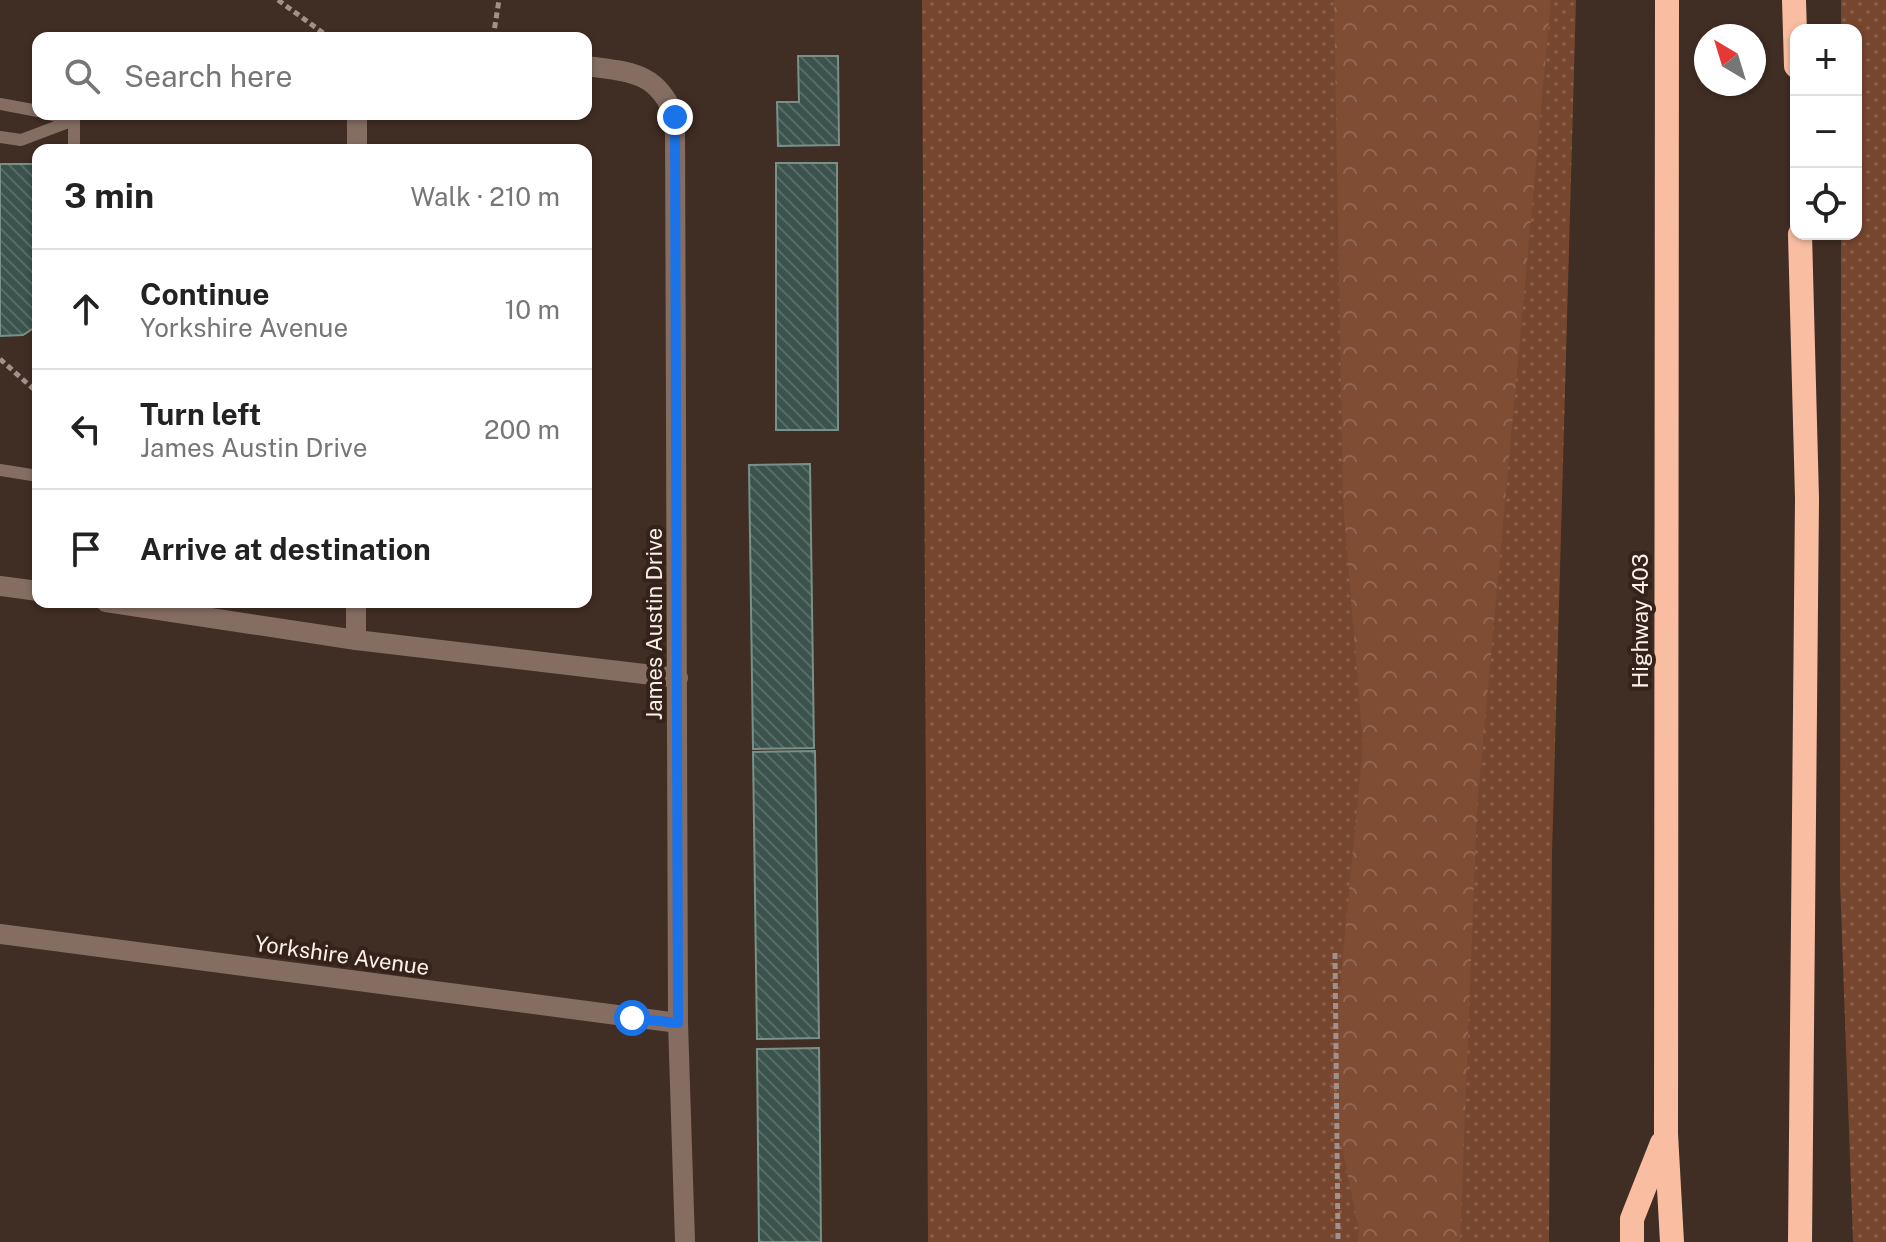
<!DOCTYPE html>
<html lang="en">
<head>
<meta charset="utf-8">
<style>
  :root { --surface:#fff; --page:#f2f2f2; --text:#222; --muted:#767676; --line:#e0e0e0 }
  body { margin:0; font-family:"Public Sans",sans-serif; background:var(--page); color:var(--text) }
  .controls { position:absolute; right:24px; top:24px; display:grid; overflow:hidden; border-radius:16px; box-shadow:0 2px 6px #0004 }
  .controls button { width:72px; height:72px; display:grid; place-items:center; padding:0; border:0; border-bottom:2px solid var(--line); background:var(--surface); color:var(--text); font:40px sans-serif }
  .compass { position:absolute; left:1694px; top:24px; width:72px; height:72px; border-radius:50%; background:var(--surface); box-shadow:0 2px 6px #0004; rotate:322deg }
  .stop { position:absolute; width:24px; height:24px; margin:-18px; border:6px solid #1a73e8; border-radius:50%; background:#fff }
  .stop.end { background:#1a73e8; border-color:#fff; box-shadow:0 2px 8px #0008 }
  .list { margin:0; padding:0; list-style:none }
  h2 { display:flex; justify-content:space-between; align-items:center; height:104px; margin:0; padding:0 32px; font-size:34px }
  h2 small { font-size:26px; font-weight:400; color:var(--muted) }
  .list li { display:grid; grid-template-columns:52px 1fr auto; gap:24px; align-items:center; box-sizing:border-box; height:120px; padding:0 32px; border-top:2px solid var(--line) }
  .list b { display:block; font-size:30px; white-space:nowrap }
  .list p { margin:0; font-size:26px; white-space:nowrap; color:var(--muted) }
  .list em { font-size:26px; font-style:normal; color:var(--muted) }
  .icon { flex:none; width:44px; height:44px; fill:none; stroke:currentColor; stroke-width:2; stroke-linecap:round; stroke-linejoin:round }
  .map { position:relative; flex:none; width:1886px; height:1242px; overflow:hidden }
  .search { position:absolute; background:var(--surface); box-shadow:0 2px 6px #0004; left:32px; top:32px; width:560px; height:88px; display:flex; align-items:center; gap:20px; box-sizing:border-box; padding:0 28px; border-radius:16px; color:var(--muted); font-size:30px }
  .panel { position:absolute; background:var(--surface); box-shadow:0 2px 6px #0004; left:32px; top:144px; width:560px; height:464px; border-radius:16px }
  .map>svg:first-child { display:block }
  .grass { fill:url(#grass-dots) }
  .forest { fill:url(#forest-crowns) }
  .building { fill:url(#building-back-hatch); stroke:#779189; stroke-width:2 }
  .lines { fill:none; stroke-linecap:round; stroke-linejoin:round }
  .path { stroke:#a1918a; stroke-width:5; stroke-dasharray:6 4; stroke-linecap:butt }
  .lane { stroke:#856d62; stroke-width:12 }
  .street { stroke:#856d62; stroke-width:20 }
  .highway { stroke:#f9bea2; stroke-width:24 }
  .route { stroke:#1a73e8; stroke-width:10 }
  .labels { text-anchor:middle; stroke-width:8; stroke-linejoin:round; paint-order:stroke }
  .street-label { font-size:22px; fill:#fcf0ea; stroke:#35231b }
</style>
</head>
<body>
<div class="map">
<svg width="1886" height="1242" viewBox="0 0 1886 1242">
  <defs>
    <pattern id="grass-dots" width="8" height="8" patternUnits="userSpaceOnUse" patternTransform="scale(2)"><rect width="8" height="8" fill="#77462f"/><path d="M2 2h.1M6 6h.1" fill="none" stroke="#8b614d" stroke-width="1.8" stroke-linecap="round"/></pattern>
    <pattern id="forest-crowns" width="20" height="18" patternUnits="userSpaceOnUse" patternTransform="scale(2)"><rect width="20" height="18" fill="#7f4c34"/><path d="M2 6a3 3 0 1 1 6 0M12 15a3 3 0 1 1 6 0" fill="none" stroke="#926652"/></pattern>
    <pattern id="building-back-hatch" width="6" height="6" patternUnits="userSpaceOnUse" patternTransform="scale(2)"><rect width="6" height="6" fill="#3b534c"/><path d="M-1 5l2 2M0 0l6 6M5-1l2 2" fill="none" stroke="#586c66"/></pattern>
  </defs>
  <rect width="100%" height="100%" fill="#402d24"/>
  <path class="grass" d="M 922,0 L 1576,0 L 1552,854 L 1549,1242 L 928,1242 Z
    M 1841,0 L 1886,0 L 1886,1242 L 1853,1242 L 1840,882 L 1841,234 L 1856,234 L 1856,30 L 1841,30 Z"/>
  <path class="forest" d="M 1334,0 L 1551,0 L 1477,808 L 1460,1242 L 1358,1242 L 1359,1230 L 1330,1090 L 1363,745 L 1343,502 Z"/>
  <path class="building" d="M 798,56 L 838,56 L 839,145 L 778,146 L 777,102 L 799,102 Z
    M 776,163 L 837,163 L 838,430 L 776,430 Z
    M 0,164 L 36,164 L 37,326 L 23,335 L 0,336 Z
    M 810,464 L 814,748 L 753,749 L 749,465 Z
    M 815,751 L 819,1038 L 757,1039 L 753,752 Z
    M 819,1048 L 821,1242 L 759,1242 L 757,1049 Z"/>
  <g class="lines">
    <path class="path" d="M 278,0 L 330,38
      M 493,38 L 499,0
      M 0,359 L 38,393
      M 1335,953 L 1338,1242"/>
    <path class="lane" d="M 0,104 L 38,111
      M 48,114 L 74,120
      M 74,120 L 74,150
      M 0,137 L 21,140 L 74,120
      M 0,470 L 38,476"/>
    <path class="street" d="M 586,66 C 630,72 657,71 675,117 L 678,1023 L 685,1242
      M 357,150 L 357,114
      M 0,586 L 38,591
      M 106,602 L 356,640 L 678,678
      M 356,640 L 356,602
      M 0,934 L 678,1023"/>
    <path class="highway" d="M 1667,0 L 1666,1134 L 1672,1242
      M 1794,0 L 1796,66
      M 1632,1242 L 1632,1219 L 1662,1143
      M 1800,1242 L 1807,498 L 1800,234"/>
  </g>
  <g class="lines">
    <path class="route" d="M 632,1018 L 678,1023 L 675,117"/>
  </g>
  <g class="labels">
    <g class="street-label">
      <text transform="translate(1640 621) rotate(-90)" y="8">Highway 403</text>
      <text transform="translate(654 624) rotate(-90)" y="8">James Austin Drive</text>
      <text transform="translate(342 955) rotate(8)" y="8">Yorkshire Avenue</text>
    </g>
  </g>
</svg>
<div class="controls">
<button>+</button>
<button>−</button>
<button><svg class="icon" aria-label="locate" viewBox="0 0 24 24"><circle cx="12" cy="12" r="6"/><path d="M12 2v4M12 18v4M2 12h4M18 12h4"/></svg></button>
</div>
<svg class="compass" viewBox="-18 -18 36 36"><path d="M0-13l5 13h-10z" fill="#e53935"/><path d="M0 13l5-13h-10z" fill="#767676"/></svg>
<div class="stop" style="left:632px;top:1018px"></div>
<div class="stop end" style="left:675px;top:117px"></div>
<div class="search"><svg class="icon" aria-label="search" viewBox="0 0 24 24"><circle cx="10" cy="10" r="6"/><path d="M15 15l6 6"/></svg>Search here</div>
<section class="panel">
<h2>3 min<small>Walk · 210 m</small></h2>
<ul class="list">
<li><svg class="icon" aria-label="ahead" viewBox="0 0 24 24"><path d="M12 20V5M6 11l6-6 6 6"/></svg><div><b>Continue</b><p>Yorkshire Avenue</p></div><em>10 m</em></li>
<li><svg class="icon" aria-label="left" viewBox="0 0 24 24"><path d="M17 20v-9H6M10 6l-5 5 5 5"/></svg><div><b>Turn left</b><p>James Austin Drive</p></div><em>200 m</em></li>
<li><svg class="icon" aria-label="arrive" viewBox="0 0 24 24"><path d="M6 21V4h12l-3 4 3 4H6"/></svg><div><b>Arrive at destination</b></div></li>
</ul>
</section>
</div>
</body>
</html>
